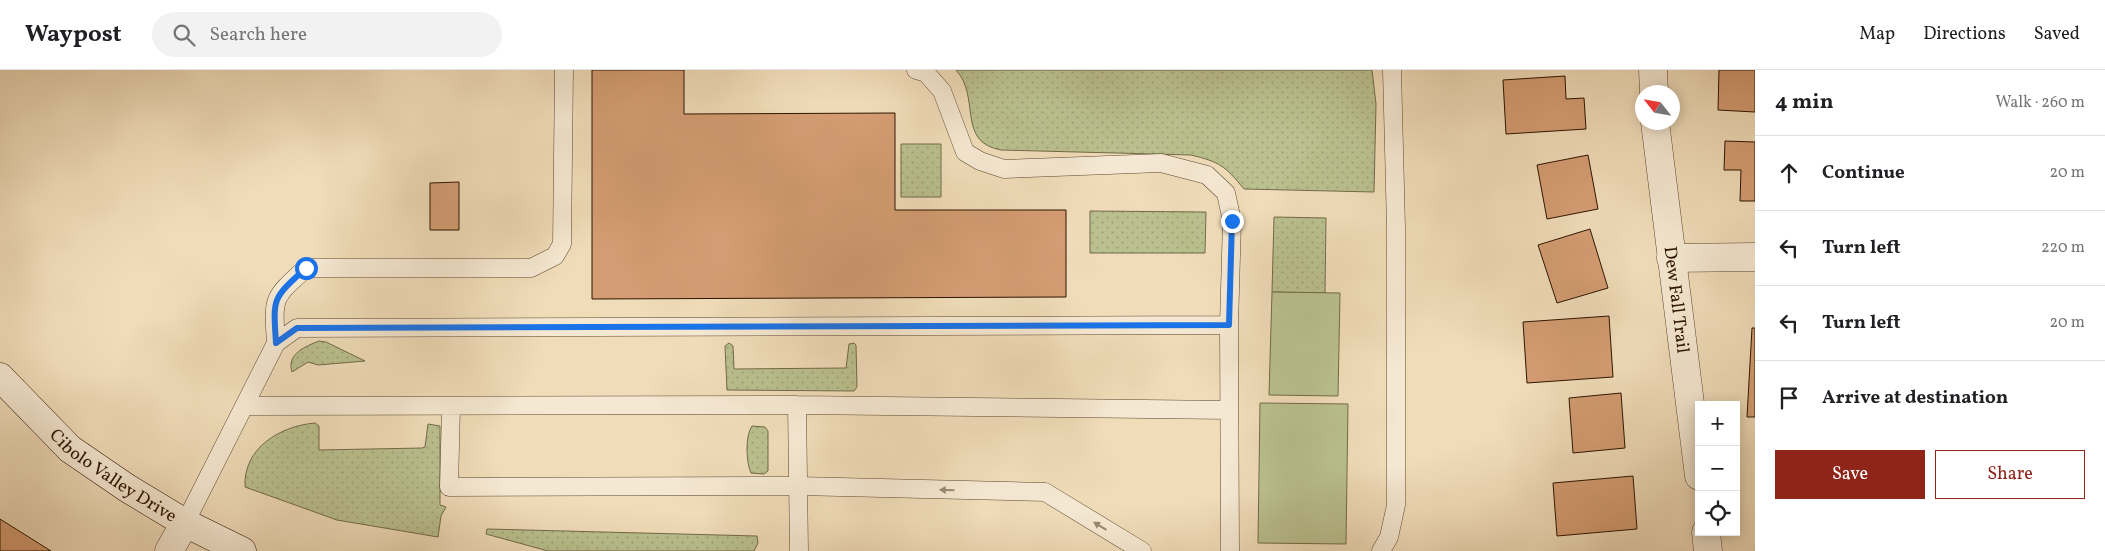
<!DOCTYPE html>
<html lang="en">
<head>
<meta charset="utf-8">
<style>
  :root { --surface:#fff; --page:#f2f2f2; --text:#202124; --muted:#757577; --line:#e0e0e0; --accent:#8f2418 }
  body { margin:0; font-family:Vollkorn,serif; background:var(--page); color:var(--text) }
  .controls { position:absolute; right:15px; bottom:15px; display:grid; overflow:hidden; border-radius:0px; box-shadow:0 2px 12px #0003 }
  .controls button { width:45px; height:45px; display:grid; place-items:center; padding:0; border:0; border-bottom:1px solid var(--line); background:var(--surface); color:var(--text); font:25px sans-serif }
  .compass { position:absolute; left:1635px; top:15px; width:45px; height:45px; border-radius:50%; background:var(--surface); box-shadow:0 2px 12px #0003; rotate:301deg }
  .stop { position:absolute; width:15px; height:15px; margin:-11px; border:4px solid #1a73e8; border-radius:50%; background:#fff }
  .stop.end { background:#1a73e8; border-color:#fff; box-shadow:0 1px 5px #0008 }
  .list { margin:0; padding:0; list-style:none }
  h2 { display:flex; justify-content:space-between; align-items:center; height:65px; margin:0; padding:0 20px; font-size:21px }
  h2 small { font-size:16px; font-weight:400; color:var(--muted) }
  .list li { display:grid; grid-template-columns:32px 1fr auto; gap:15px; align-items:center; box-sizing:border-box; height:75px; padding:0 20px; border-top:1px solid var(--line) }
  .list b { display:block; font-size:19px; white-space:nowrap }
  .list em { font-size:16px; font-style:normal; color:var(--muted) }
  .actions { display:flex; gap:10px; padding:15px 20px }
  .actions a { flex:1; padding:11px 0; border:1px solid var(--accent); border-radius:0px; text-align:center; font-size:18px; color:var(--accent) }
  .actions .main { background:var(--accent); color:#fff }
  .icon { flex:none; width:28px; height:28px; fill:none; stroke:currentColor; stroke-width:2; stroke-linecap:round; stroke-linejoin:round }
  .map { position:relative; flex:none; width:1755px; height:481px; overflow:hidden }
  header { display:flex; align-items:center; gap:30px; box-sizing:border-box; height:70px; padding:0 25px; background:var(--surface); border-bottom:1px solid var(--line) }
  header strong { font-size:24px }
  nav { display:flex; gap:28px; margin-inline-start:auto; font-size:18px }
  .search { width:350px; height:45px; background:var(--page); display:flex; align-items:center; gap:12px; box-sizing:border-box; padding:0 18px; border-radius:28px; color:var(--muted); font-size:19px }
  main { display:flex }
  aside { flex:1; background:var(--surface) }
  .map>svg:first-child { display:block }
  .green { fill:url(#green-dots); stroke:#736a48 }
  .pitch { fill:#bac08f; stroke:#736a48 }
  .building { fill:#d49c72; stroke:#2c1400 }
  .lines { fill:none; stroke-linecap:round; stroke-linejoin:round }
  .service-casing { stroke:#5d462e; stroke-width:19 }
  .minor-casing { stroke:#5d462e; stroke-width:29 }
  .secondary-casing { stroke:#2c1400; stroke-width:29 }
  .service { stroke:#f5e8d2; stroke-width:18 }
  .minor { stroke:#f5e8d2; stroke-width:28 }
  .secondary { stroke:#f5e8d2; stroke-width:28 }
  .oneway { fill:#9b8974 }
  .route { stroke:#1a73e8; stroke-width:6 }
  .labels { text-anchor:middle; stroke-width:4; stroke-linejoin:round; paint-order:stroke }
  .street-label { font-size:18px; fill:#2c1400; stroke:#f5e8d2 }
</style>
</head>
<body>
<header>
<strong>Waypost</strong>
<div class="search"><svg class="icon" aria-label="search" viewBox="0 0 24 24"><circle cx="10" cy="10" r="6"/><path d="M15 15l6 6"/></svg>Search here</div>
<nav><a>Map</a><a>Directions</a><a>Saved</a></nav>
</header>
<main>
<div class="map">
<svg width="1755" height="481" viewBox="0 0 1755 481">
  <defs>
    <pattern id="green-dots" width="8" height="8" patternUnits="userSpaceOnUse" patternTransform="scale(1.25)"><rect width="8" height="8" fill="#bac08f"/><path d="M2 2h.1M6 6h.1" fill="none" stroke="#a0a47a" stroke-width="1.8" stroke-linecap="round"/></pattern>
  </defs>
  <rect width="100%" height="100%" fill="#f0dcb9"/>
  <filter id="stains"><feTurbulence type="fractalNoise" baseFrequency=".004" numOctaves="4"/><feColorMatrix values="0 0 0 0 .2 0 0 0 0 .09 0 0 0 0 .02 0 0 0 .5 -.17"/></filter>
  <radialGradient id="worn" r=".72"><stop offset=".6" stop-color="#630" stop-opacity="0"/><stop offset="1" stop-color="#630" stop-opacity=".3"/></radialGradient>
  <path class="green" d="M 956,0 L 1372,0 L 1376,34 L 1374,122 L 1244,119 C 1225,96 1220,92 1191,85 L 1001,80 C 956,72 981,27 956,0 Z
    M 901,74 L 941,74 L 941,127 L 901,127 Z
    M 1090,141 L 1206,142 L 1205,183 L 1090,183 Z
    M 1274,147 L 1326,148 L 1325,223 L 1272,222 Z
    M 319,271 L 326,272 L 365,291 L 318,295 L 308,292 L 292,302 C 286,284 306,276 319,271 Z
    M 729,273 L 733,276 L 734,299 L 846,298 L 849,274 L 854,273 L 856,275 L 857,317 L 854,321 L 727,320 L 725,276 Z
    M 315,353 L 319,356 L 319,380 L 422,378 L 425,377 L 428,354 L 440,356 L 440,435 L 446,437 L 441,446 L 438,467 L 337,450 L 245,417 C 243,378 280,356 315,353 Z
    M 752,356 L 765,357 L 768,361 L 768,401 L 764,404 L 751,403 C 746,392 745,366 752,356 Z
    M 487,459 L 757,466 L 758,473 L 754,481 L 548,481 L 486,464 Z"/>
  <path class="pitch" d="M 1272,222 L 1340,223 L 1338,326 L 1269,325 Z
    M 1260,333 L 1348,334 L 1346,474 L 1258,473 Z"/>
  <path class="building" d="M 592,0 L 684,0 L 684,44 L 895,43 L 895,140 L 1066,140 L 1066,227 L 592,229 Z
    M 1719,0 L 1755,0 L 1755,42 L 1718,40 Z
    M 1565,6 L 1566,29 L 1584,28 L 1586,59 L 1506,64 L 1503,10 Z
    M 1725,71 L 1755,72 L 1755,131 L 1740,131 L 1741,100 L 1724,100 Z
    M 1588,85 L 1598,139 L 1547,149 L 1537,95 Z
    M 459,112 L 459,160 L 430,160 L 430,113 Z
    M 1590,159 L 1608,218 L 1557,233 L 1538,175 Z
    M 1609,246 L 1613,307 L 1527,313 L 1523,252 Z
    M 1752,258 L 1755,258 L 1755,347 L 1747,347 Z
    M 1621,323 L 1625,378 L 1573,383 L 1569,328 Z
    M 1633,406 L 1637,459 L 1557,466 L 1553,413 Z
    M 0,449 L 51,481 L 0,481 Z"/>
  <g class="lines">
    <g class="service-casing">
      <path id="service" d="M 1229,255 L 1230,481
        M 276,273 C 273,227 272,229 306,198 L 531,198 L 555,186 L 562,174 L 564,0
        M 797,335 L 799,481
        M 245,336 L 797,335 L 1229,340
        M 451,337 L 449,417 L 798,416 L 1045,422 L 1142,481
        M 185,453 L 276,273 L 297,258 L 1229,255 L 1232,151 L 1226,123 L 1207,105 L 1161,93 L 1004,99 L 980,91 L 965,82 L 942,21 L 926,3 L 916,0
        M 1381,481 L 1389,467 L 1396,435 L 1396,157 L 1392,0"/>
    </g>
    <g class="minor-casing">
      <g id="minor">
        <path d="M 1653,0 L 1654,22"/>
        <path id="s1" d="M 1655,52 L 1699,406"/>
        <path d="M 1671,188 L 1755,187"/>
        <path d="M 1706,462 L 1708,481"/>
        <path d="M 169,481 L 185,453"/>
      </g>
    </g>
    <g class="secondary-casing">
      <g id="secondary">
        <path id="s2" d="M 0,307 L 70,379 L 127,418 L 185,453 L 242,481"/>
      </g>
    </g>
    <use href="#service" class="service"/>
    <use href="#minor" class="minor"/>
    <use href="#secondary" class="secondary"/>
  </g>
  <defs><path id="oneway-solid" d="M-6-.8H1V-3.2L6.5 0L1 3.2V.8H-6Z" transform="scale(1.25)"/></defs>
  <g class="oneway">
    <use href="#oneway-solid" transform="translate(947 420) rotate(-179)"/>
    <use href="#oneway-solid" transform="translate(1100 456) rotate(-149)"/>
  </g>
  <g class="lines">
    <path class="route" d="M 306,198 C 272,229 273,227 276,273 L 297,258 L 1229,255 L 1232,151"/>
  </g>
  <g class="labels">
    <g class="street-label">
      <text dy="6" stroke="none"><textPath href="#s1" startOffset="179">Dew Fall Trail</textPath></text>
      <text dy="6" stroke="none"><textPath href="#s2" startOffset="151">Cibolo Valley Drive</textPath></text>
    </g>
  </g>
  <rect width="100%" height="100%" filter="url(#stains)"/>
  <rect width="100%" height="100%" fill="url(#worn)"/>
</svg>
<div class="controls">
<button>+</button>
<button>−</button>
<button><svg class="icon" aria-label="locate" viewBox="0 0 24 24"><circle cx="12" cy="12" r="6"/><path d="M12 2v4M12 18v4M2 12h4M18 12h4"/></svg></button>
</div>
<svg class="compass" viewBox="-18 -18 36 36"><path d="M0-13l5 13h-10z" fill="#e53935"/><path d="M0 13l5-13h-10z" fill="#757577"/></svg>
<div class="stop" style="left:306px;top:198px"></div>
<div class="stop end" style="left:1232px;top:151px"></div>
</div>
<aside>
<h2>4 min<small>Walk · 260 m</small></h2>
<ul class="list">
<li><svg class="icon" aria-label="ahead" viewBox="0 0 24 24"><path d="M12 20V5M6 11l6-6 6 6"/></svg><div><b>Continue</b></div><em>20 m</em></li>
<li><svg class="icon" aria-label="left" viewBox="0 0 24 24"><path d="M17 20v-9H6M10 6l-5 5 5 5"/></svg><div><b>Turn left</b></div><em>220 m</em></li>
<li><svg class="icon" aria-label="left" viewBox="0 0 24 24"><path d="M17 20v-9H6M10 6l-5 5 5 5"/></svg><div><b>Turn left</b></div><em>20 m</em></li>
<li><svg class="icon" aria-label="arrive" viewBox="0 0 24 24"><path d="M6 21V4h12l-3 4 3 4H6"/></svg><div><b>Arrive at destination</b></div></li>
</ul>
<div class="actions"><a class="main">Save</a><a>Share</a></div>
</aside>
</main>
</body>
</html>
